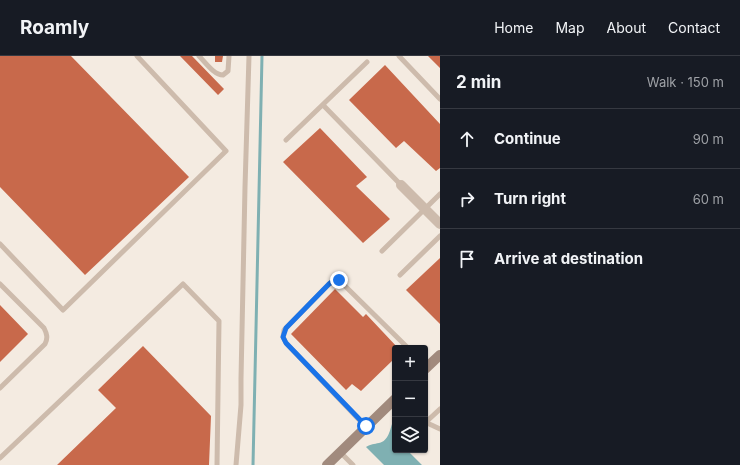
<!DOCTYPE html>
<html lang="en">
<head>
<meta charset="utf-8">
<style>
  :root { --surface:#171b24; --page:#242831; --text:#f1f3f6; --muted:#9ea1a6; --line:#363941 }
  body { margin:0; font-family:Inter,sans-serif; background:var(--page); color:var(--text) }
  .controls { position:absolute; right:12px; bottom:12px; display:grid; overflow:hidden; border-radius:4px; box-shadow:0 1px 3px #0004 }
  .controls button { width:36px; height:36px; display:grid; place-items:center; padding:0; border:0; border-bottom:1px solid var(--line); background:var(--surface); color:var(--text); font:20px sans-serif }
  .stop { position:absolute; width:12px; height:12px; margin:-9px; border:3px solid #1a73e8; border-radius:50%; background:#fff }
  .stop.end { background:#1a73e8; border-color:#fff; box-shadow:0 1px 4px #0008 }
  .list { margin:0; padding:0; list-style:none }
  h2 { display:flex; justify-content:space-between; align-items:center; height:52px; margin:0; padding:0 16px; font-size:17px }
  h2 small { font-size:13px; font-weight:400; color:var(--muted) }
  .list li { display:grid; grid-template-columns:26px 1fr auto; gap:12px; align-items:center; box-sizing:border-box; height:60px; padding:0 16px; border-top:1px solid var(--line) }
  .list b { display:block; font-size:15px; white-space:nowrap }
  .list em { font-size:13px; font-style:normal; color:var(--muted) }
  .icon { flex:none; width:22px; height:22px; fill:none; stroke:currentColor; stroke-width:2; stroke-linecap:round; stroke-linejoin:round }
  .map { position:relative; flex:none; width:440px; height:409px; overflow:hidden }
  header { display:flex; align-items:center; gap:24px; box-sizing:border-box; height:56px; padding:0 20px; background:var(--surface); border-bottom:1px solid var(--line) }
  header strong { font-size:19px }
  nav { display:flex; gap:22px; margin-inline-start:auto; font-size:14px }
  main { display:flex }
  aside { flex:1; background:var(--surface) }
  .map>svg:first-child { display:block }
  .water { fill:#7fb0b2 }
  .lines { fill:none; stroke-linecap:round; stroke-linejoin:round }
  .stream { stroke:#7fb0b2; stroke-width:3 }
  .building { fill:#c8694b }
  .lane { stroke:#cdbbac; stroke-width:5 }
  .street { stroke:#cdbbac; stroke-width:10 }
  .secondary { stroke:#a18a7d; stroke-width:10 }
  .route { stroke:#1a73e8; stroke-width:5 }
</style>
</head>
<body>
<header>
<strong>Roamly</strong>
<nav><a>Home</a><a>Map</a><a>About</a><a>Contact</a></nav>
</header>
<main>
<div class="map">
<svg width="440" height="409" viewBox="0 0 440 409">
  <rect width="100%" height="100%" fill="#f4ebe1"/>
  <path class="water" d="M 393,365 L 395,365 L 395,394 L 407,394 L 422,409 L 384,409 L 366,391 C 371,388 374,388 379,387 C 389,385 390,373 393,365 Z"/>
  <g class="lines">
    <path class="stream" d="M 253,409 L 262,0"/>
  </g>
  <path class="building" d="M 0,0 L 71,0 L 189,121 L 85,219 L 0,131 Z
    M 180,0 L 192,0 L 224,33 L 218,39 Z
    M 215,0 L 223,0 L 222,6 L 215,6 Z
    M 428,0 L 440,0 L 440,12 Z
    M 385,9 L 440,68 L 440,112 L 436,115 L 404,85 L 396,92 L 349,44 Z
    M 320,72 L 367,121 L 356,130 L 390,163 L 363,187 L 283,106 Z
    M 440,202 L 440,268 L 406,234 Z
    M 335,233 L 363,261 L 366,258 L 398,292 L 395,292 L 395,302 L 361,335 L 352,328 L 346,334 L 291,278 Z
    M 0,249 L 28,278 L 0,306 Z
    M 143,290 L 211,360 L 209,409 L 57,409 L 116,352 L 98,334 Z"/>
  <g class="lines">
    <path class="lane" d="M 199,0 C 206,7 214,19 223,19 L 228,15 L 229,0
      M 399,0 L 440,43
      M 323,49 L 401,129
      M 286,84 L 367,6
      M 0,188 L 63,254 L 226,95 L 137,0
      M 382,195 L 440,138
      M 400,219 L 440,180
      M 0,228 L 44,272 C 47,278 48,282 45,288 L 0,332
      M 425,366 L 440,373
      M 426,366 L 440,353
      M 366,371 L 286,287 L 283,281 L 284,274 L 329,228 L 337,224 L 341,226 L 408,292
      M 340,396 L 353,409
      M 0,402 L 183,228 L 219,265 L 217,409
      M 236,409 L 241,349 L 241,323 L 245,131 L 249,0"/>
    <path class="street" d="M 401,129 L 440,168"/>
    <path class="secondary" d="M 425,313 L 440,299
      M 327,409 L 395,343"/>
  </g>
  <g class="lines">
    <path class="route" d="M 339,224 L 334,224 L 329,228 L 286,272 L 283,281 L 286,287 L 366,370"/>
  </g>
</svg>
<div class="controls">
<button>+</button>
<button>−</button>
<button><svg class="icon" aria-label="layers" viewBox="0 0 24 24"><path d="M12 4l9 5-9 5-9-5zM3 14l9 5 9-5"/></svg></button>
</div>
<div class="stop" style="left:366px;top:370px"></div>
<div class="stop end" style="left:339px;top:224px"></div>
</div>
<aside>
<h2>2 min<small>Walk · 150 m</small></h2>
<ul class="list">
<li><svg class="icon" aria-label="ahead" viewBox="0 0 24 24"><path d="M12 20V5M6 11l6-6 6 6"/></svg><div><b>Continue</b></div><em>90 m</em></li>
<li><svg class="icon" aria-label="right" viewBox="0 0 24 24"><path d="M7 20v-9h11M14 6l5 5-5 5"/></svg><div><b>Turn right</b></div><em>60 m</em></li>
<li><svg class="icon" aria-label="arrive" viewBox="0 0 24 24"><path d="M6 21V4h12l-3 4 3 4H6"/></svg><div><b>Arrive at destination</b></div></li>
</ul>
</aside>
</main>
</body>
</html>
